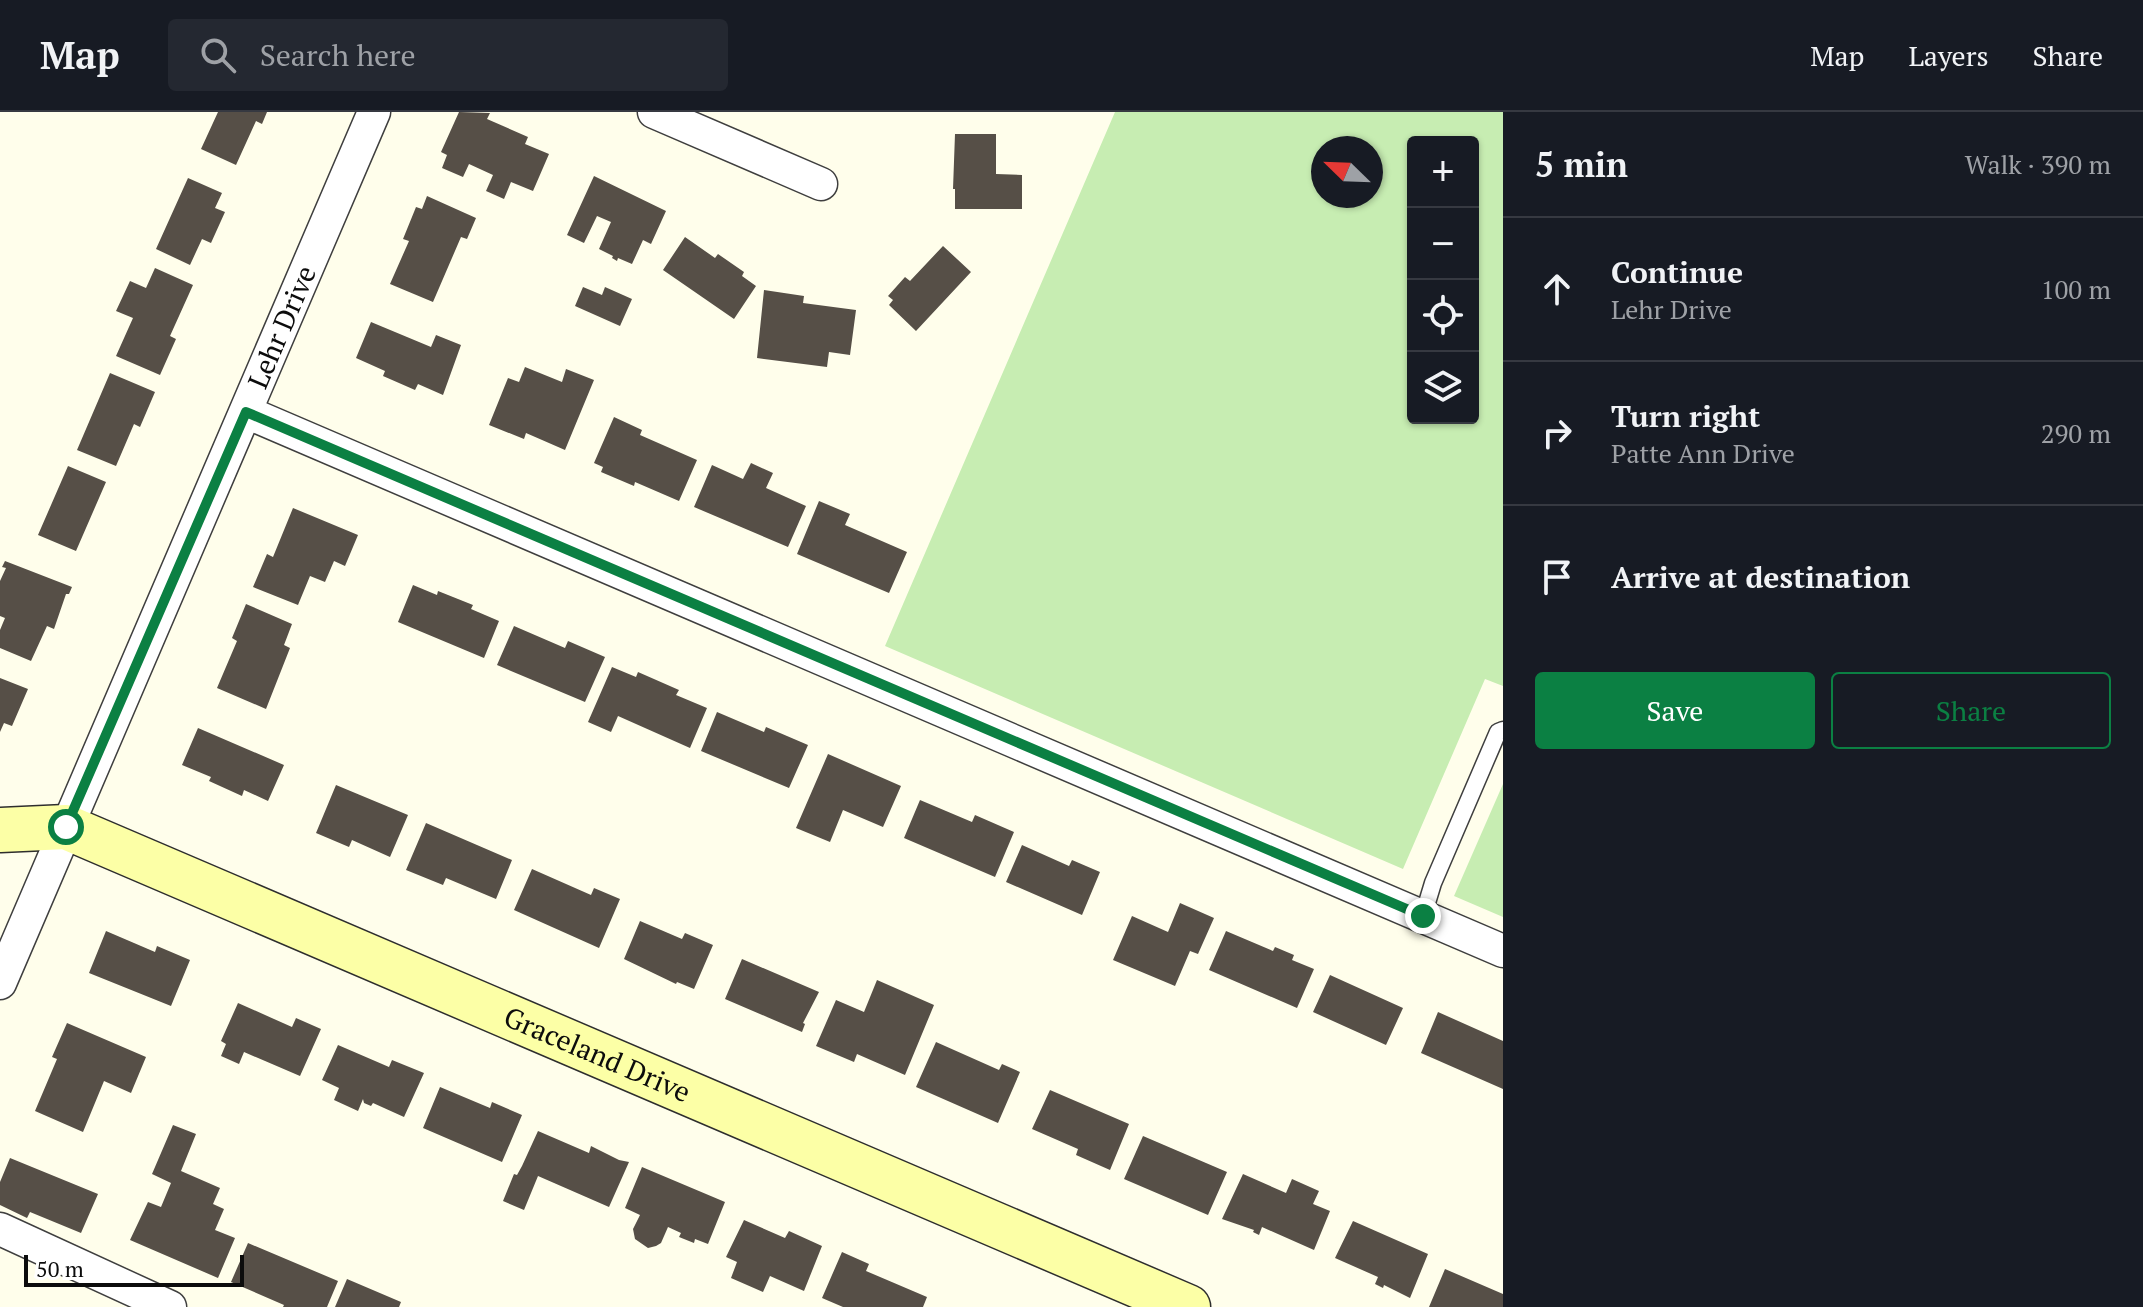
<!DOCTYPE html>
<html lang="en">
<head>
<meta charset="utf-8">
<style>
  :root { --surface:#171b24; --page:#242831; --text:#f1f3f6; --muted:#9ea1a6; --line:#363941; --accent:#0b8043 }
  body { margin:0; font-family:"PT Serif",serif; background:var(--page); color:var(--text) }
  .controls { position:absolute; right:24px; top:24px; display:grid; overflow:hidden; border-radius:8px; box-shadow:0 2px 6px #0004 }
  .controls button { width:72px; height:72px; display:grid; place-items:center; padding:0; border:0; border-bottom:2px solid var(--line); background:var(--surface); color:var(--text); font:40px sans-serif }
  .compass { position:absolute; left:1311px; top:24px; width:72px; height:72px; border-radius:50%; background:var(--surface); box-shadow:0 2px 6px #0004; rotate:293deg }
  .scale { position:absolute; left:24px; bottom:20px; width:220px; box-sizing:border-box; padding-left:8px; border:4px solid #0c0c0c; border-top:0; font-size:22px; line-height:28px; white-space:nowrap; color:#0c0c0c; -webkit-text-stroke:6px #fff; paint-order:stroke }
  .stop { position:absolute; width:24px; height:24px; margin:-18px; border:6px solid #0b8043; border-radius:50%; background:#fff }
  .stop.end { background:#0b8043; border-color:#fff; box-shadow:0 2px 8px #0008 }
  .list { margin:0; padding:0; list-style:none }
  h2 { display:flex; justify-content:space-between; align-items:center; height:104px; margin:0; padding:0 32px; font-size:34px }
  h2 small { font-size:26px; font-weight:400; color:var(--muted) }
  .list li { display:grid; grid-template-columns:52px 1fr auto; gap:24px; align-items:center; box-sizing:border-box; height:144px; padding:0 32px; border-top:2px solid var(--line) }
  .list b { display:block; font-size:30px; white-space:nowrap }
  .list p { margin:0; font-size:26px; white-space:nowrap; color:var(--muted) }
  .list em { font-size:26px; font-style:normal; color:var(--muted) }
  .actions { display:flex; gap:16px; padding:24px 32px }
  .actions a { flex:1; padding:18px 0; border:2px solid var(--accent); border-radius:8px; text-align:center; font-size:28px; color:var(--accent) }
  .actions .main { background:var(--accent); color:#fff }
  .icon { flex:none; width:44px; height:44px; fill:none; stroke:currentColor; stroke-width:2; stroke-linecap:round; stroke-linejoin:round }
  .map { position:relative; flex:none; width:1503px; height:1195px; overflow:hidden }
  header { display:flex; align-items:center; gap:48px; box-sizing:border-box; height:112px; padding:0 40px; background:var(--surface); border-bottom:2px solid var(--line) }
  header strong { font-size:38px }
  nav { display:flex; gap:44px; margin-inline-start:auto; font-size:28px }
  .search { width:560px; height:72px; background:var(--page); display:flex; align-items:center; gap:20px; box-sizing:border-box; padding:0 28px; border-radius:8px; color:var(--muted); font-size:30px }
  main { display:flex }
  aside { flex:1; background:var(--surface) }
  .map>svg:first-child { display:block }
  .green { fill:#c7edb2; fill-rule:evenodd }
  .building { fill:#564f47 }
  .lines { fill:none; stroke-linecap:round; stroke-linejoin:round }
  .lane-casing { stroke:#3f3f3f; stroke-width:19 }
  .street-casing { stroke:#3f3f3f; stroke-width:35 }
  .secondary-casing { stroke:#2e2e2e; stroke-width:47 }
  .lane { stroke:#fff; stroke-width:16 }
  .street { stroke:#fff; stroke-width:32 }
  .secondary { stroke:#fcffa6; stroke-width:44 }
  .route { stroke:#0b8043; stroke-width:10 }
  .labels { text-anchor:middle; stroke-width:8; stroke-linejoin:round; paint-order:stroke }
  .street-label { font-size:28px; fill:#0c0c0c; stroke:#fff }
</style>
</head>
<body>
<header>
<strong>Map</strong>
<div class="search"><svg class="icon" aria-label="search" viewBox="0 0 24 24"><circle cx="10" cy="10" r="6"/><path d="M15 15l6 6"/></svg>Search here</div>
<nav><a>Map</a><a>Layers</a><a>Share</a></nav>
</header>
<main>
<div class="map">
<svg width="1503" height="1195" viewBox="0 0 1503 1195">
  <rect width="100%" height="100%" fill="#fffeeb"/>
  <path class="green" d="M 1115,0 L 1503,0 L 1503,574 L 1485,567 L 1403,757 L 885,534 ZM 1413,30 L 1473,30 L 1473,306 L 1413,306 ZM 1323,36 L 1371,36 L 1371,84 L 1323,84 Z
    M 1503,672 L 1503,805 L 1454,784 Z"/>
  <path class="building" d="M 218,0 L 267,0 L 262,12 L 256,9 L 236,53 L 201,37 Z
    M 459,0 L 490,1 L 487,7 L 528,25 L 525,32 L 549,42 L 533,79 L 511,70 L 504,87 L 486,79 L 493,63 L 469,52 L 463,65 L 442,56 L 447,43 L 441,40 Z
    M 955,22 L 996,22 L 996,62 L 1022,63 L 1022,97 L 955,97 L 955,77 L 953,77 Z
    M 594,64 L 666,99 L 651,132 L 643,128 L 632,152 L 618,146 L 617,149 L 612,146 L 613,144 L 599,137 L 611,110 L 597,104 L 584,131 L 567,123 Z
    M 188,66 L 222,81 L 215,96 L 225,100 L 211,131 L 202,127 L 190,153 L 156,137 Z
    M 427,84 L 476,106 L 467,127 L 461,125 L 433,190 L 390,172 L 409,129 L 403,127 L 414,100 L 416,95 L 422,97 Z
    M 685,125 L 715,146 L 718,142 L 744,160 L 742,164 L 756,174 L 734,207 L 663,158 Z
    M 943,134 L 971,160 L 916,219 L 889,193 L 893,188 L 888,184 L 905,165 L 910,169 Z
    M 155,156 L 193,173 L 170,224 L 176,227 L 160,263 L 116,244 L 133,206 L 116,199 L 130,169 L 146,176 Z
    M 583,175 L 602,183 L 605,175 L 632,187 L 620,214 L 575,194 Z
    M 764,178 L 804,184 L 803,191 L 856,198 L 850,243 L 829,240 L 827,255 L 757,246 Z
    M 371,210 L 431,235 L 436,223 L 461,233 L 443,283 L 418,272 L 415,278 L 383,264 L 385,259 L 356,246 Z
    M 525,255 L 562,270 L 566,257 L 594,268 L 565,338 L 526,321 L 524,327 L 489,313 L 508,266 L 519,270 Z
    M 110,261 L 155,280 L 140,315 L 134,312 L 116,354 L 77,338 Z
    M 614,305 L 642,318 L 640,323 L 697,348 L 679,389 L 635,370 L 634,374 L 601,360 L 603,355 L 594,351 Z
    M 751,351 L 773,361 L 766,376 L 806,394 L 788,435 L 694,395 L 712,353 L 743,367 Z
    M 68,354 L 106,370 L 76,439 L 38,423 Z
    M 819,389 L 850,402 L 845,413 L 907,440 L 889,481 L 797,442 Z
    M 293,396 L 358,423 L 345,454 L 334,449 L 325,470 L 310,464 L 298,493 L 253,475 L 267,442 L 273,445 Z
    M 5,449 L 72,475 L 69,482 L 66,482 L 54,517 L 47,514 L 31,549 L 0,536 L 0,518 L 5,506 L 0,504 L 0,469 L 6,456 L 2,455 Z
    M 413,473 L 437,483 L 438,479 L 473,493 L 471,497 L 499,509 L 484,546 L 398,510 Z
    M 246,492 L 292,512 L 284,533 L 290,536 L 266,597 L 217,576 L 237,529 L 232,526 Z
    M 514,514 L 565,536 L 568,529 L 605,545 L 585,590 L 497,553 Z
    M 612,555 L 636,565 L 638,560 L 679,578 L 676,583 L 707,596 L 690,636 L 618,604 L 611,620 L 588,610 Z
    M 0,566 L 28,577 L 12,614 L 4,611 L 0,620 Z
    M 717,600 L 764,620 L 766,615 L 808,633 L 789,676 L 701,639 Z
    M 198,616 L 284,653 L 268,689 L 244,678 L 242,684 L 209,669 L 211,665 L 182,653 Z
    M 828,642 L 901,674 L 883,715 L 843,698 L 830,730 L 796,716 Z
    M 336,673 L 408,703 L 390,745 L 352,728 L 349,735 L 316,721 Z
    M 920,688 L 972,710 L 975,703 L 1014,720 L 995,765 L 904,726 Z
    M 426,711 L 512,748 L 496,787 L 446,766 L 443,773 L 406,758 Z
    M 1022,733 L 1069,754 L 1072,748 L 1100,760 L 1082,803 L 1006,770 Z
    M 532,757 L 591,783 L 594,776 L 620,787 L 599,836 L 514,798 Z
    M 1180,791 L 1214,806 L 1198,842 L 1190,839 L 1175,874 L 1113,848 L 1132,804 L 1168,820 Z
    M 640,809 L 682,827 L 685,821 L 713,833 L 694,877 L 677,870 L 676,872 L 624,847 Z
    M 106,819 L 155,840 L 157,834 L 190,848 L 171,894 L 89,861 Z
    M 1226,819 L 1273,839 L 1275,835 L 1294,843 L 1292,848 L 1314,857 L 1297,896 L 1209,858 Z
    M 742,847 L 819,880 L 803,911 L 805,912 L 802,920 L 725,887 Z
    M 1330,863 L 1403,896 L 1386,933 L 1313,900 Z
    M 877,868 L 934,893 L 905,963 L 857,942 L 854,950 L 816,934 L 836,888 L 864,900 Z
    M 238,891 L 292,915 L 296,906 L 321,917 L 300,964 L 244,940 L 239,952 L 221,944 L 226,932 L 221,929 Z
    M 1438,900 L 1503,929 L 1503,977 L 1421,941 Z
    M 67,911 L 146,945 L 131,981 L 104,969 L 83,1020 L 35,999 L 57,947 L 52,945 Z
    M 936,930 L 999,958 L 1002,952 L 1020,960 L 998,1011 L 916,975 Z
    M 338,933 L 389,955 L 392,948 L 424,961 L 404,1005 L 373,991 L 371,994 L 364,991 L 363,987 L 358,999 L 334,988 L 339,976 L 322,968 Z
    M 440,975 L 490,996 L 492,990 L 522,1003 L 502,1050 L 423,1016 Z
    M 1050,978 L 1129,1012 L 1110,1058 L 1076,1043 L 1078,1037 L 1032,1017 Z
    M 173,1013 L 196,1022 L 181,1059 L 220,1076 L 213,1092 L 224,1097 L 215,1118 L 235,1126 L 218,1166 L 130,1128 L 148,1090 L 161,1095 L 171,1071 L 152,1062 Z
    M 538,1019 L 589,1041 L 591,1034 L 619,1048 L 629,1050 L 609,1095 L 538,1064 L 524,1098 L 503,1089 L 514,1062 L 517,1063 L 522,1054 Z
    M 1143,1024 L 1227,1060 L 1208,1103 L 1124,1067 Z
    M 10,1046 L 98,1082 L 81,1121 L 30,1100 L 27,1106 L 0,1093 L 0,1070 Z
    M 642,1055 L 725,1090 L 708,1132 L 695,1127 L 694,1131 L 679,1125 L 681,1121 L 668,1115 L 661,1131 L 656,1134 L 648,1136 L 635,1127 L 633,1117 L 640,1103 L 625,1096 Z
    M 1243,1062 L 1286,1081 L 1292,1067 L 1319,1079 L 1313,1092 L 1330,1099 L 1314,1138 L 1262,1115 L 1259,1123 L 1253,1120 L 1254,1118 L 1222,1107 Z
    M 744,1108 L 785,1126 L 789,1119 L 822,1134 L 804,1179 L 770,1164 L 763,1180 L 731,1166 L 737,1150 L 726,1145 Z
    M 1353,1109 L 1428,1142 L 1410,1186 L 1384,1173 L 1383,1176 L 1375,1172 L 1378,1165 L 1335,1146 Z
    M 248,1131 L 338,1169 L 327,1195 L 283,1195 L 284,1193 L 231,1170 Z
    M 842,1140 L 869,1152 L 866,1159 L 927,1185 L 923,1195 L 843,1195 L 822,1186 Z
    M 1445,1157 L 1503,1182 L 1503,1195 L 1429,1195 Z
    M 347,1167 L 401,1190 L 399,1195 L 335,1195 Z"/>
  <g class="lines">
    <g class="lane-casing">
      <path id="lane" d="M 1423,804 L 1433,771 L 1498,620 L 1503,618"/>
    </g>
    <g class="street-casing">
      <g id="street">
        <path d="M 654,0 L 821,72"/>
        <path d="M 246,300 L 1503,839"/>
        <path id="s1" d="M 0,871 L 374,0"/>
        <path d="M 0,1117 L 170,1195"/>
      </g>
    </g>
    <g class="secondary-casing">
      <g id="secondary">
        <path id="s2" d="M 0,718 L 66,715 L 1188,1195"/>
      </g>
    </g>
    <use href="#lane" class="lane"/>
    <use href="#street" class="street"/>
    <use href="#secondary" class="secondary"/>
  </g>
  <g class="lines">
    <path class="route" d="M 66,715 L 246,300 L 1423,804"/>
  </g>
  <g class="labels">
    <g class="street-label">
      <text dy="10" stroke="none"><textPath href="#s1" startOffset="714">Lehr Drive</textPath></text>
      <text dy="10" stroke="none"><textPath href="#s2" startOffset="644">Graceland Drive</textPath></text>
    </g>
  </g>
</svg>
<div class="controls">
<button>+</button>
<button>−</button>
<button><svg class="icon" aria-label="locate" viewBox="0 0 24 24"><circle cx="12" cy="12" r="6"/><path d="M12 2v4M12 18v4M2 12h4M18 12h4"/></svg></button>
<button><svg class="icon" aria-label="layers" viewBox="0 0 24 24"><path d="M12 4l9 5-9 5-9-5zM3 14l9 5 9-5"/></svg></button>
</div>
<svg class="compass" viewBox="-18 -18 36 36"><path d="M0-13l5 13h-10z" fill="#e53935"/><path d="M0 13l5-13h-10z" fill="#9ea1a6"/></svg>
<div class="scale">50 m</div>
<div class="stop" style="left:66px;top:715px"></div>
<div class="stop end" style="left:1423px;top:804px"></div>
</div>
<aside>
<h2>5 min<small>Walk · 390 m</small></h2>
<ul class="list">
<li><svg class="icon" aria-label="ahead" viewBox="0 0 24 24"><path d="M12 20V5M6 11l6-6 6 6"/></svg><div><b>Continue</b><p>Lehr Drive</p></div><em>100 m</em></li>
<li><svg class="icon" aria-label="right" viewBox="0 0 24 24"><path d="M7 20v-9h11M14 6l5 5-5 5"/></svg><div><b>Turn right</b><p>Patte Ann Drive</p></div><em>290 m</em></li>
<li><svg class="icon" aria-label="arrive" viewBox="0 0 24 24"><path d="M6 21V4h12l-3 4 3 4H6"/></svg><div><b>Arrive at destination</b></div></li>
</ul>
<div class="actions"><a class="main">Save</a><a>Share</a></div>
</aside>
</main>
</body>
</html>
